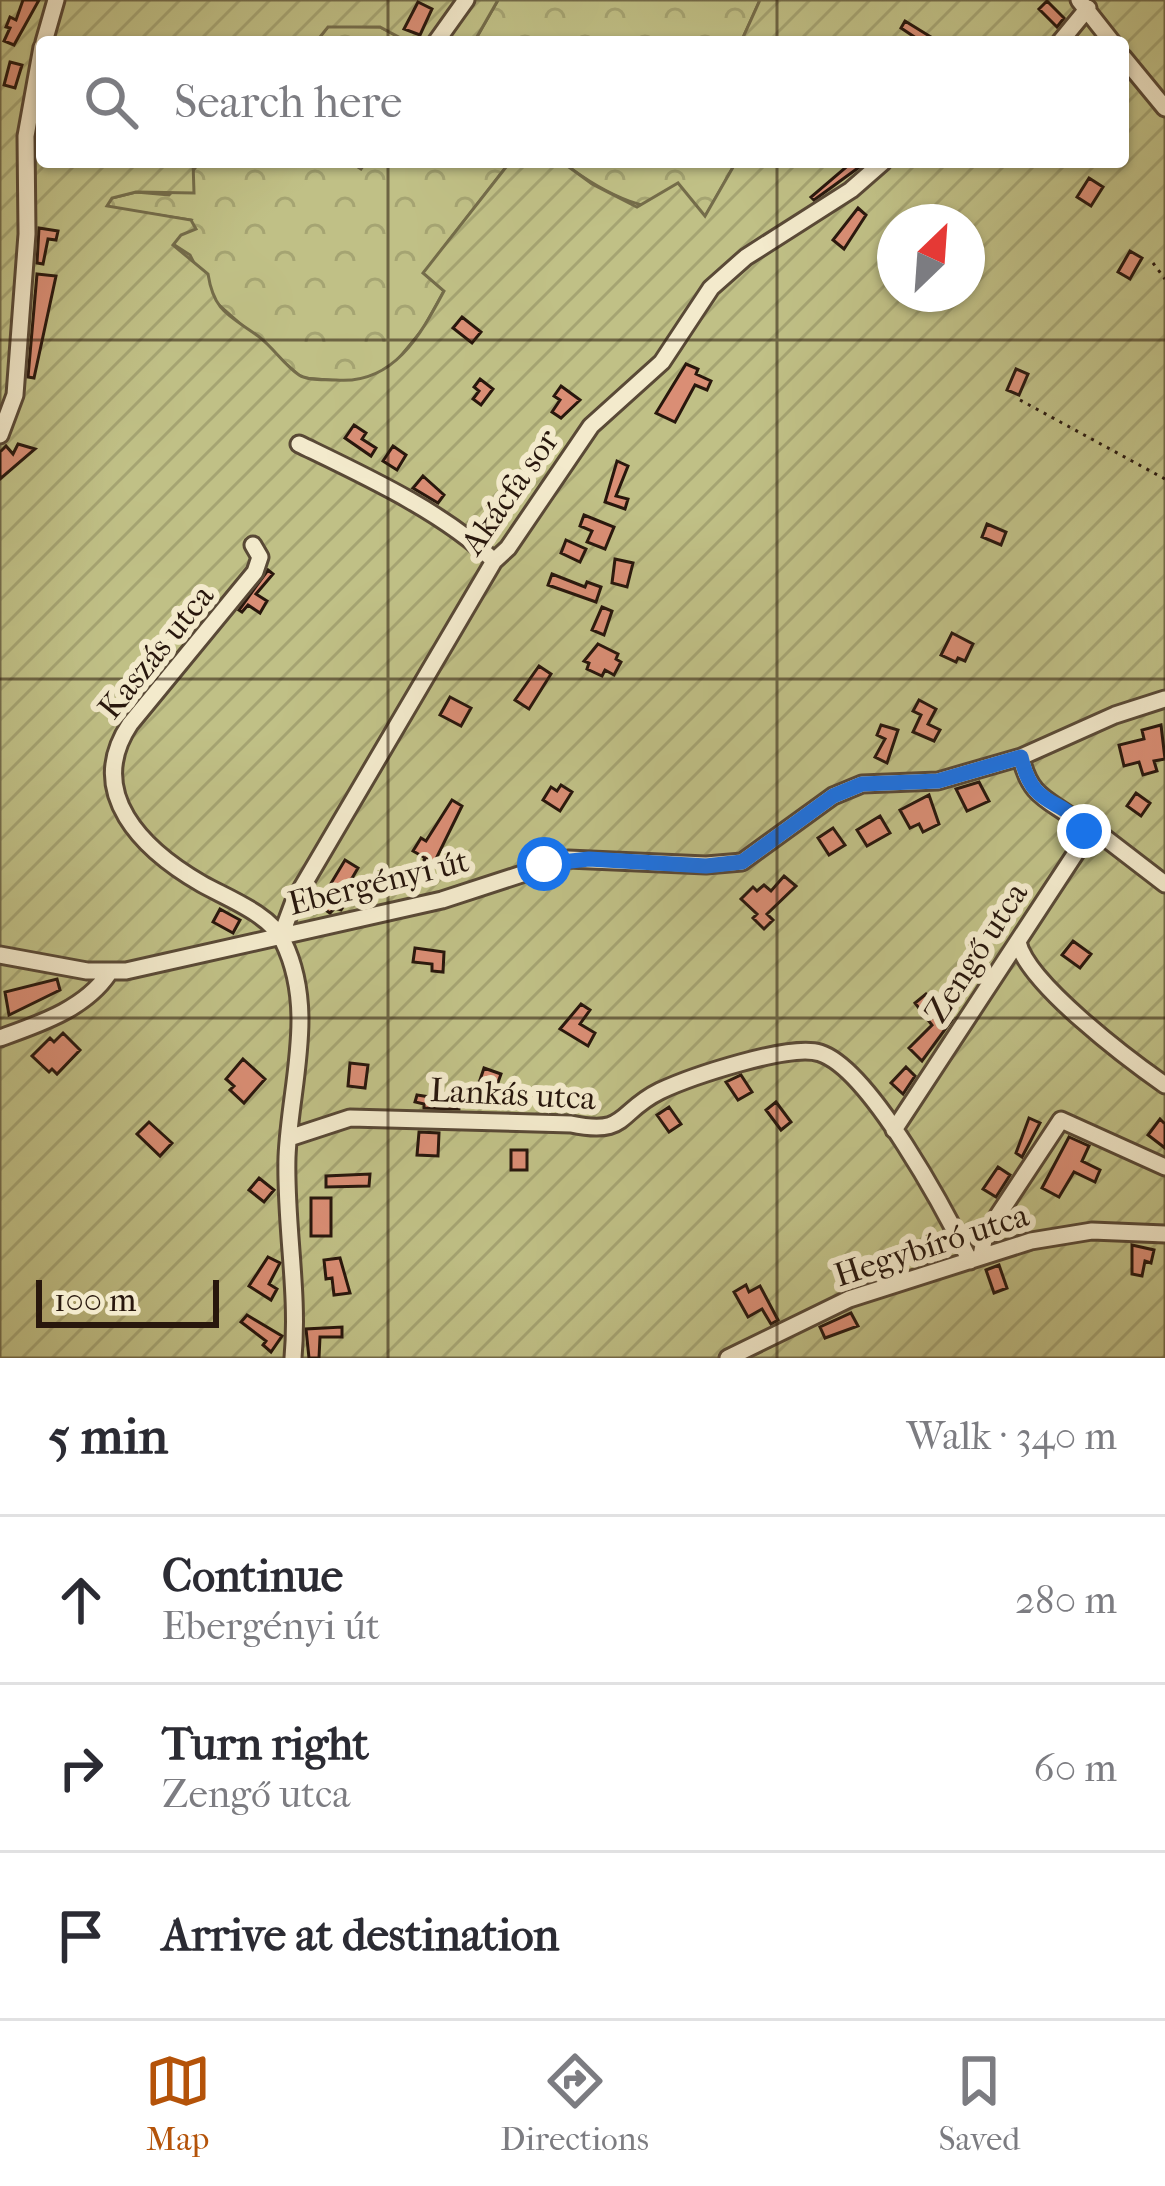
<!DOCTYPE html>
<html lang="en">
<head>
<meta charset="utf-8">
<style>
  :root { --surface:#fff; --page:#f7f7f7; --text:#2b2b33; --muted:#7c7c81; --line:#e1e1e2; --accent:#b45309 }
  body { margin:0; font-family:"IM FELL French Canon",serif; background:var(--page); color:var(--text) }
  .compass { position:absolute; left:877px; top:204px; width:108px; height:108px; border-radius:50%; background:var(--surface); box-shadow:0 3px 9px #0004; rotate:25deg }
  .scale { position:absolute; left:36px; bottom:30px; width:183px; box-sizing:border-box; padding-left:12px; border:6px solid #28170d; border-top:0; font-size:33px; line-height:42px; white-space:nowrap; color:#28170d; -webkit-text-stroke:9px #f3eacc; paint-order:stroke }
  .stop { position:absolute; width:36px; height:36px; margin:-27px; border:9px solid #1a73e8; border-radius:50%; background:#fff }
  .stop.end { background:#1a73e8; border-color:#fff; box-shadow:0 3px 12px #0008 }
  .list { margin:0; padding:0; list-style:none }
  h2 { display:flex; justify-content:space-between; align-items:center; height:156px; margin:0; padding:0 48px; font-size:51px }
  h2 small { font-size:39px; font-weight:400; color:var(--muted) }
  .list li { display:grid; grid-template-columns:78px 1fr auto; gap:36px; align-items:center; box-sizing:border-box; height:168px; padding:0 48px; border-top:3px solid var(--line) }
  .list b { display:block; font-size:45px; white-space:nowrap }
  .list p { margin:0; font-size:39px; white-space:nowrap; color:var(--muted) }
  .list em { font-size:39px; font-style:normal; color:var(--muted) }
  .icon { flex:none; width:66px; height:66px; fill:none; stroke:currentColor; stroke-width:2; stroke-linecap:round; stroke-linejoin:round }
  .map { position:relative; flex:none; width:1165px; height:1358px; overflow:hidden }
  .search { position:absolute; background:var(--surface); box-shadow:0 3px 9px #0004; left:36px; right:36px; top:36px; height:132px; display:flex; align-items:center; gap:30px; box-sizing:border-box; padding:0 42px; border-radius:12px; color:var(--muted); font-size:45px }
  .sheet { height:660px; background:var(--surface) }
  nav { display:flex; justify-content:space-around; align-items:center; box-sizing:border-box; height:168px; border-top:3px solid var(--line); background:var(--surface); font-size:33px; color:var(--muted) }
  nav a { display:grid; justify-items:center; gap:6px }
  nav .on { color:var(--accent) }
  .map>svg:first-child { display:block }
  .forest { fill:url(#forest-crowns); stroke:#746c4a; stroke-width:3 }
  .garden { fill:url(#garden-furrows); stroke:#746c4a; stroke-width:3; fill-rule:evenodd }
  .building { fill:#da8e75; stroke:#28170d; stroke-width:3 }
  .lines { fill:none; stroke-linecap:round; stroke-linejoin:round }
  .minor-casing { stroke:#594936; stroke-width:21 }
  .path { stroke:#28170d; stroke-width:3; stroke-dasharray:3 6; stroke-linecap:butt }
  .minor { stroke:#f3eacc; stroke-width:15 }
  .route { stroke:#1a73e8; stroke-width:15 }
  .grid { fill:none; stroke:#28170d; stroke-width:3; stroke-opacity:0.55 }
  .labels { text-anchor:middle; stroke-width:12; stroke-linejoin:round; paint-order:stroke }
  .street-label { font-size:33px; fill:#28170d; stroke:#f3eacc }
</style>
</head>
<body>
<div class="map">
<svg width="1165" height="1358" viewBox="0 0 1165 1358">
  <defs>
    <pattern id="forest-crowns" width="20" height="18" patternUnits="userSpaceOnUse" patternTransform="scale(3)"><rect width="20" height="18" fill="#c0c086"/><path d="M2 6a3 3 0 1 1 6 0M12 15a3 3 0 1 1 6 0" fill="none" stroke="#a5a472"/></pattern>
    <pattern id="garden-furrows" width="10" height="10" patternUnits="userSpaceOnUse" patternTransform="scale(3)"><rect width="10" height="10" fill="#c0c086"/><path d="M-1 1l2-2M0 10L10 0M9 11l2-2" fill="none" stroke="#a5a472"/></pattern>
  </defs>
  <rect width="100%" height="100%" fill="#eddfb0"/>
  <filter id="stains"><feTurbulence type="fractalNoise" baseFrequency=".00167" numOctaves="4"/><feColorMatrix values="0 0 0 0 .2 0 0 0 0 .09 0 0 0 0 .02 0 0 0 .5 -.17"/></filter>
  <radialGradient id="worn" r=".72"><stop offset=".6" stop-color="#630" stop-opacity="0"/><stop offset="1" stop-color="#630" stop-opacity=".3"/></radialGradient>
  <path class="forest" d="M 498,0 L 760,0 L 741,42 L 474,42 Z
    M 328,26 L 380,27 L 408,42 L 316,42 Z
    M 193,162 L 350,162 L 361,169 L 366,162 L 510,162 L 424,273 L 444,291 L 423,329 L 390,369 L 356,382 L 302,378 L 212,299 L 190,255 L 173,244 L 191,220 L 106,207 L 112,198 L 136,192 L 169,195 L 195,168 Z
    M 562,162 L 736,162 L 705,217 C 640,207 616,203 562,162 Z"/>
  <path class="garden" d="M 0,0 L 498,0 L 474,42 L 408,42 L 380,27 L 328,27 L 316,42 L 42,42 L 42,162 L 193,162 L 194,193 L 136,192 L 112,198 L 107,206 L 191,220 L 196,229 L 181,235 L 173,245 L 208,274 C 214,312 229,315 258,336 C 273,347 284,365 299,375 C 308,381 325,379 336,380 C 393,385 420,336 444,291 L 423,273 L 510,162 L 562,162 L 592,184 L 637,207 L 678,183 L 705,216 L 736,162 L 1123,162 L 1123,42 L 741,42 L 760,0 L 1165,0 L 1165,1358 L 0,1358 ZM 895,222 L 967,222 L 967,294 L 895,294 Z"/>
  <path class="building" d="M 23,0 L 39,0 L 14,45 L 4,41 L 10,28 L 6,27 L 10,17 L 16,20 Z
    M 1047,1 L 1064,18 L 1057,27 L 1039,9 Z
    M 418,2 L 432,9 L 420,35 L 404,29 Z
    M 905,21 L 939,42 L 922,42 L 901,28 Z
    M 10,62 L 22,65 L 15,88 L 4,85 Z
    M 852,162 L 858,168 L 814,200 L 811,197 Z
    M 1089,178 L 1103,187 L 1091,206 L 1077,197 Z
    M 858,208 L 866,215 L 844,249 L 833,240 Z
    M 39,228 L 58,231 L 56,240 L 48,239 L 43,264 L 37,263 Z
    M 1130,251 L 1142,258 L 1130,279 L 1118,272 Z
    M 37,274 L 56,276 L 34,378 L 28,377 Z
    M 462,317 L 481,332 L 472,343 L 453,328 Z
    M 686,364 L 698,369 L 696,374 L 711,381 L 707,390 L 695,385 L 675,422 L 656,413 Z
    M 1016,369 L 1028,374 L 1019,395 L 1007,390 Z
    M 480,379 L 493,389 L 481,405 L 473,399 L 479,391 L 474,387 Z
    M 561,386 L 580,400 L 561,418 L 552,412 L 560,400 L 554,396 Z
    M 354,425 L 366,433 L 362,439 L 376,448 L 371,456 L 345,438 Z
    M 18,444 L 35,449 L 0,479 L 0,452 L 6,446 L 13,454 Z
    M 393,446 L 406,455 L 397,470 L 383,461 Z
    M 617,461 L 628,466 L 616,496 L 628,499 L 625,509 L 605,502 Z
    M 423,476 L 444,495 L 438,503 L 413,488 Z
    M 584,515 L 614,527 L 605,549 L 587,542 L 592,531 L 580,526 Z
    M 987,524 L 1006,532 L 1001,545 L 982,537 Z
    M 566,540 L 586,549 L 580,562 L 561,553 Z
    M 615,559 L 633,563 L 627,587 L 612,583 Z
    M 268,570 L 273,574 L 256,594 L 267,601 L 260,613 L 248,605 L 242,612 L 239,610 Z
    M 552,574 L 585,587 L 587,582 L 601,587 L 596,602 L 548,585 Z
    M 602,607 L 612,611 L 604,635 L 592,630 Z
    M 952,633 L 973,644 L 965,661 L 958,658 L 956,662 L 941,655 Z
    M 598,644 L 618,654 L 616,659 L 621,662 L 614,675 L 605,670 L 602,676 L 587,669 L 589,663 L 584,661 Z
    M 539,666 L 551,674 L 529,709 L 515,700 Z
    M 450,697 L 471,708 L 461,726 L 440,715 Z
    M 919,700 L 936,709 L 928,724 L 940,730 L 934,741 L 913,732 L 921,715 L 913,711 Z
    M 881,725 L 898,730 L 887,763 L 875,757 L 885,739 L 877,735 Z
    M 1161,725 L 1165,759 L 1154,761 L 1157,771 L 1143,775 L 1139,762 L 1124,766 L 1119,745 L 1144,739 L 1142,730 Z
    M 979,782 L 989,801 L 967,811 L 956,789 Z
    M 561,785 L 572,792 L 560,811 L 543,800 L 551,787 L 557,791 Z
    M 1136,793 L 1150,803 L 1141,816 L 1127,806 Z
    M 929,795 L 939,824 L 923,832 L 919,824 L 910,828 L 900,810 Z
    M 452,800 L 462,806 L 434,863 L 413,851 L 421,838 L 426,841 Z
    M 880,816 L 890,833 L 867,846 L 857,830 Z
    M 833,828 L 845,845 L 829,855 L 818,838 Z
    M 345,860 L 358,868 L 341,897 L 347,901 L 341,910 L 335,908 L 330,913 L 318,905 Z
    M 784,876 L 796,886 L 767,914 L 773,920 L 764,929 L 753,918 L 757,914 L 741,899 L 753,887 L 757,891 L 764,885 L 771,891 Z
    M 220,909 L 240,920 L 233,933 L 213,922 Z
    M 1073,941 L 1091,954 L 1080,968 L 1062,955 Z
    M 415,948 L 444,952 L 443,972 L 432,971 L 432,964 L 413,962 Z
    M 57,979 L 60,990 L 9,1015 L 5,992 Z
    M 926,994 L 952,1020 L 922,1061 L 909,1048 L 932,1025 L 915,1003 Z
    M 581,1004 L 590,1010 L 580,1024 L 595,1033 L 588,1046 L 560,1029 Z
    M 63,1033 L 80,1050 L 57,1074 L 52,1069 L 49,1072 L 32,1056 L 50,1038 L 54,1042 Z
    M 243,1059 L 265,1079 L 244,1103 L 230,1090 L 234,1086 L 226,1079 Z
    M 350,1063 L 368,1065 L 365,1088 L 348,1086 Z
    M 906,1067 L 915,1076 L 903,1094 L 891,1083 Z
    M 484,1068 L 501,1074 L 495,1091 L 490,1089 L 487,1096 L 476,1092 Z
    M 741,1075 L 752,1092 L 738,1100 L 726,1082 Z
    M 417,1095 L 450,1100 L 460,1103 L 459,1109 L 424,1108 L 424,1104 L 415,1102 Z
    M 776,1102 L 791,1122 L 781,1130 L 766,1110 Z
    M 669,1107 L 681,1124 L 669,1132 L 657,1115 Z
    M 1029,1118 L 1040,1123 L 1022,1157 L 1016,1153 Z
    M 1160,1119 L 1165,1124 L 1165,1148 L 1148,1135 Z
    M 149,1122 L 172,1143 L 160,1156 L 137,1134 Z
    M 419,1132 L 439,1133 L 438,1156 L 417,1155 Z
    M 1069,1137 L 1089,1146 L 1082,1161 L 1100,1170 L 1095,1182 L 1074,1172 L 1059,1197 L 1042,1188 Z
    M 511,1150 L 527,1150 L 527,1170 L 511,1170 Z
    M 998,1167 L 1010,1175 L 996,1197 L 983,1189 Z
    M 370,1174 L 369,1186 L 326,1187 L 326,1176 Z
    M 259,1178 L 274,1190 L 264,1202 L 249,1190 Z
    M 311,1198 L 331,1198 L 331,1236 L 311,1236 Z
    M 1132,1245 L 1154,1250 L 1151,1263 L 1145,1261 L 1142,1276 L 1132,1274 Z
    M 268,1257 L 280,1263 L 269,1284 L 277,1289 L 271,1300 L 249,1286 Z
    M 340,1258 L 350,1293 L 334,1295 L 332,1278 L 326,1279 L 324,1260 Z
    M 999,1265 L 1007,1288 L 994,1293 L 986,1270 Z
    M 746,1285 L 749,1292 L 760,1286 L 778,1320 L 771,1324 L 762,1309 L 748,1317 L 734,1292 Z
    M 851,1313 L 858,1326 L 825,1338 L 820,1327 Z
    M 247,1315 L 282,1336 L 271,1352 L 263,1345 L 266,1341 L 241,1322 Z
    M 342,1327 L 342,1337 L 320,1337 L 319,1358 L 309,1358 L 306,1329 Z"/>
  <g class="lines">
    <g class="minor-casing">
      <path id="minor" d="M 1079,0 L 1112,42
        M 44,42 L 56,0
        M 436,42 L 466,0
        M 1060,42 L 1088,8
        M 1123,57 L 1165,108
        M 0,435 L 15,395 L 27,234 L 26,136 L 42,47
        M 299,444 C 363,475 444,512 494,561
        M 253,545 L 260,557 L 255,572 L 130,724 C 84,793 143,850 202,884 C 227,898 270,914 283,941 C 317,1010 290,1084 287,1157 C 285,1224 299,1291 293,1358
        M 1084,831 L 1100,834 L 1165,884
        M 281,936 L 294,901 L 494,561 L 508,548 L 591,426 L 662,362 L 711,288 L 746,257 L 851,190 L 883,162
        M 1018,942 C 1027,983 1129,1060 1165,1085
        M 0,955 L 87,971 L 126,971 L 442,900 L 568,859 L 706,865 L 742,862 L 833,796 L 862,784 L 938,781 L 1021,757 L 1115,715 L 1165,699
        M 0,1038 C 39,1024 85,1009 109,973
        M 894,1130 L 1081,845 L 1082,825 C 1051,799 1030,800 1021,757
        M 289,1138 L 350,1118 L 571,1124 C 628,1136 617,1112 660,1091 C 690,1077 790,1043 820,1053 C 870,1069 946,1212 970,1261
        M 981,1256 L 984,1240 L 993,1223 L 1061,1120 L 1165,1167
        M 728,1358 L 849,1299 L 1031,1241 L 1092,1231 L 1165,1234"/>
    </g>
    <path class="path" d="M 1153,263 L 1165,279
      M 1020,400 L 1165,479"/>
    <use href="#minor" class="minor"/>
  </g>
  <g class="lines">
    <path class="route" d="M 544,864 L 589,859 L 706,866 L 742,862 L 833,796 L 862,784 L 938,781 L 1021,757 C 1034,814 1064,794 1084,831"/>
  </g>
  <path class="grid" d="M 388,0 L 388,42M 777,0 L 777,42M 388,162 L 388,1358M 777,162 L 777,1358M 0,340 L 1165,340M 0,679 L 1165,679M 0,1018 L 1165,1018"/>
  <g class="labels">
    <g class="street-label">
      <text transform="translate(509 491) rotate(-55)" y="12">Akácfa sor</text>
      <text transform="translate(155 651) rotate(-51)" y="12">Kaszás utca</text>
      <text transform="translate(378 881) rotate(-14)" y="12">Ebergényi út</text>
      <text transform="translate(975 952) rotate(-57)" y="12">Zengő utca</text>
      <text transform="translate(513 1093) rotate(3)" y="12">Lankás utca</text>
      <text transform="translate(931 1244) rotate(-18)" y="12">Hegybíró utca</text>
    </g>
  </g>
  <rect width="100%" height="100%" filter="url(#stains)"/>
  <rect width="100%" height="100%" fill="url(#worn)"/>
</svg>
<svg class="compass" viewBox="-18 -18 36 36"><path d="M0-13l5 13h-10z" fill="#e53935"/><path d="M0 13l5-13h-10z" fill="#7c7c81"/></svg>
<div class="scale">100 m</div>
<div class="stop" style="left:544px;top:864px"></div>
<div class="stop end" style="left:1084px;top:831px"></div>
<div class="search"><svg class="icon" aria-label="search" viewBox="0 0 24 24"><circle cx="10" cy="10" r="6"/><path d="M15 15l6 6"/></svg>Search here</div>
</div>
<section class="sheet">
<h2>5 min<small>Walk · 340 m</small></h2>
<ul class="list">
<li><svg class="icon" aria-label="ahead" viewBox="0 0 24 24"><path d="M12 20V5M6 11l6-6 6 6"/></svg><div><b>Continue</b><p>Ebergényi út</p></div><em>280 m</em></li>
<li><svg class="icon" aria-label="right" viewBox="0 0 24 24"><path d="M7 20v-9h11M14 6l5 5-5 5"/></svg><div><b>Turn right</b><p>Zengő utca</p></div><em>60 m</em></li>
<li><svg class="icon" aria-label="arrive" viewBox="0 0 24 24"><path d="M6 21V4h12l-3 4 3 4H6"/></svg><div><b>Arrive at destination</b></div></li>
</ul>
</section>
<nav>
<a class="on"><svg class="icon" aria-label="map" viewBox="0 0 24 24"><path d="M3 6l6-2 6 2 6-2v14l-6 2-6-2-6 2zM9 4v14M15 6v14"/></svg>Map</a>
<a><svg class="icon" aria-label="directions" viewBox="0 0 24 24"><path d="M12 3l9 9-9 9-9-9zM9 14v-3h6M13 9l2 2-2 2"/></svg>Directions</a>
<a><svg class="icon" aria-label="saved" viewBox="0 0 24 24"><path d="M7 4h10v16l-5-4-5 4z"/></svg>Saved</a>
</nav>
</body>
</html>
